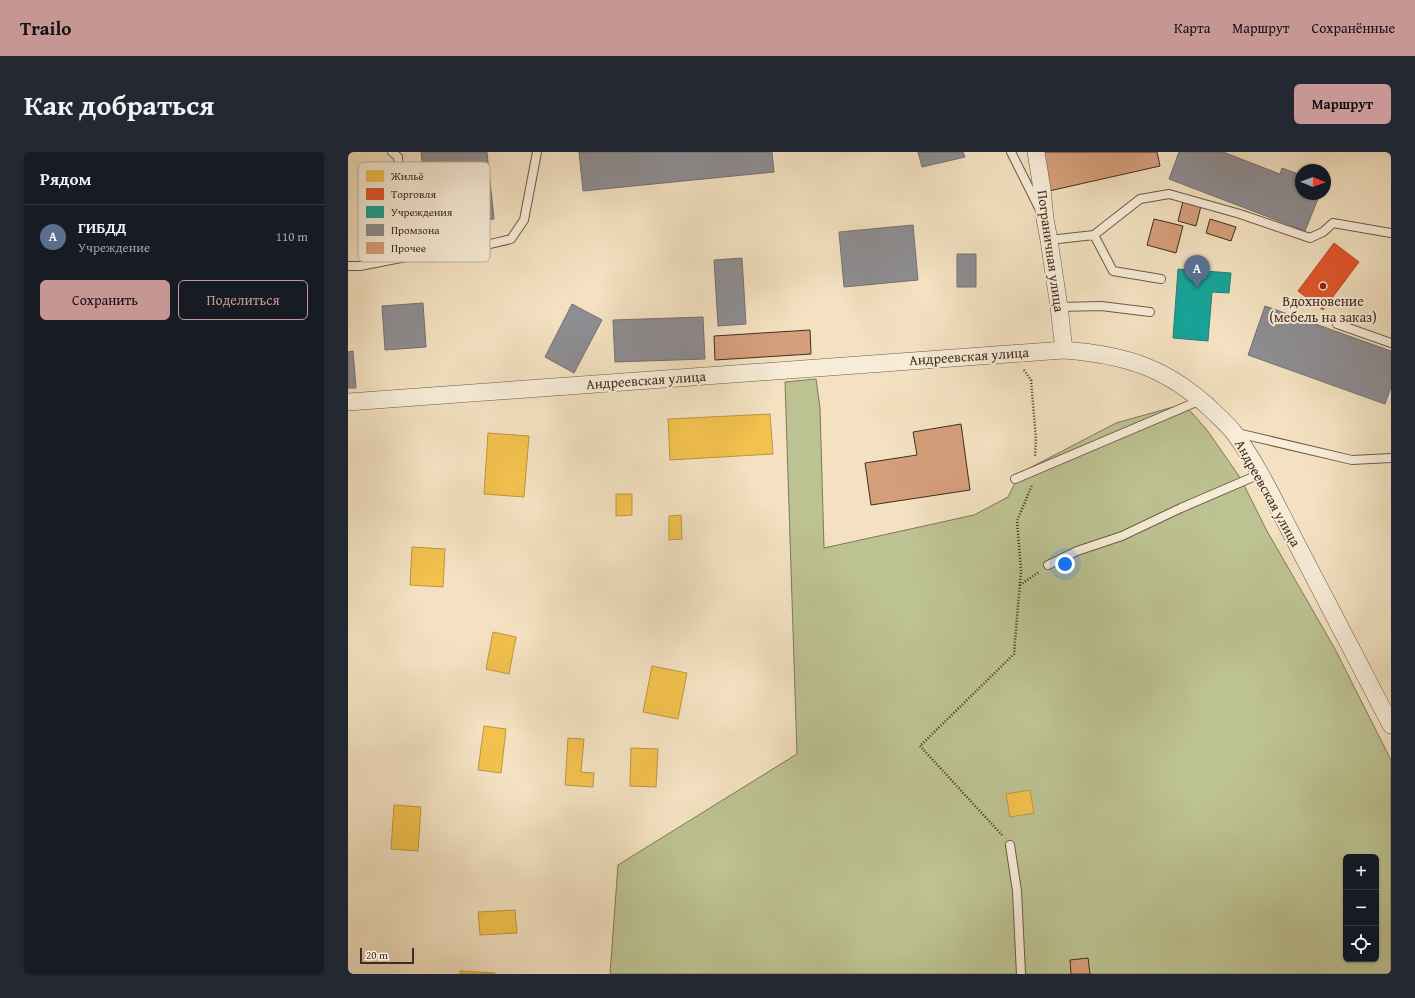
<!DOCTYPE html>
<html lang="ru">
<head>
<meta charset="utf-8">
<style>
  :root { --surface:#171b24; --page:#242831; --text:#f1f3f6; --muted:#9ea1a6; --line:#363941; --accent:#c59692 }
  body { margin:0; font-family:"Gentium Book Plus",serif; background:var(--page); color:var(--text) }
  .controls { position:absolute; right:12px; bottom:12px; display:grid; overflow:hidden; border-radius:6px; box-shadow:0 1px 3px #0004 }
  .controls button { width:36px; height:36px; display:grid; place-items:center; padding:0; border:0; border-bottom:1px solid var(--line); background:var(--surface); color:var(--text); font:20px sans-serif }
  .compass { position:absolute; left:947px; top:12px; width:36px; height:36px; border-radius:50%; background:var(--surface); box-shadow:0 1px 3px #0004; rotate:91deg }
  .scale { position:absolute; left:12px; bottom:10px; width:54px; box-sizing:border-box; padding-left:4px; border:2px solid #3f2d20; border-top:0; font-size:11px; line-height:14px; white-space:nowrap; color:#3f2d20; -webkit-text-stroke:3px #f7ecd7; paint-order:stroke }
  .you { position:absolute; left:717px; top:412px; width:14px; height:14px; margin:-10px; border:3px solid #fff; border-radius:50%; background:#1a73e8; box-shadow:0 0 0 6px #1a73e833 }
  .badge { display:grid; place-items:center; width:26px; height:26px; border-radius:50%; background:var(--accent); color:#fff; font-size:13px; font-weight:700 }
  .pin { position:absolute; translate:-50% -33px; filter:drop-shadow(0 1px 2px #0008) }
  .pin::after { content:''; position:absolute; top:21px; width:14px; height:12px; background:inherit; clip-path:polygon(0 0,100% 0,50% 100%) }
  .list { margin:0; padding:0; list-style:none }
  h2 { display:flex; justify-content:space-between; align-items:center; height:52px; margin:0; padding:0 16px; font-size:17px }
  h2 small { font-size:13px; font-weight:400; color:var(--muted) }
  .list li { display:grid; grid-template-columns:26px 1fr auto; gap:12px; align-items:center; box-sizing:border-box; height:64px; padding:0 16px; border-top:1px solid var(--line) }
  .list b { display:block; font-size:15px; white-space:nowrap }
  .list p { margin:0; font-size:13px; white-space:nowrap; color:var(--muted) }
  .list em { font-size:13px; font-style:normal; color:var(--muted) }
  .actions { display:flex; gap:8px; padding:12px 16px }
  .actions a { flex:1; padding:9px 0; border:1px solid var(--accent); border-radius:6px; text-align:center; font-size:14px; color:var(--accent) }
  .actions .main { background:var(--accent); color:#111 }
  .icon { flex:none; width:22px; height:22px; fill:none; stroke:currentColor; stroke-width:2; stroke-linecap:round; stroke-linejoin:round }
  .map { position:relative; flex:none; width:1043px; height:822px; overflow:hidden; border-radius:6px }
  header { display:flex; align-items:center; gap:24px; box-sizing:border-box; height:56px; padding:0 20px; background:var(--accent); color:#111 }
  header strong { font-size:19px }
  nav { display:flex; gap:22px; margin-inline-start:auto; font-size:14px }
  .intro { display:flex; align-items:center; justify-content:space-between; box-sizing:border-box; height:96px; padding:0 24px }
  h1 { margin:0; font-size:28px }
  .button { padding:10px 18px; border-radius:6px; background:var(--accent); color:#111; font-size:14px; font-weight:700 }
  main { display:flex; gap:24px; padding:0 24px }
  aside { flex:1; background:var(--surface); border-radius:6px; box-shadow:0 1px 3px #0004 }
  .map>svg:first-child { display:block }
  .green { fill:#bdc292; stroke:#7e7859; fill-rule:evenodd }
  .homes { fill:#f2c14e; stroke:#bc9540 }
  .shops { fill:#e4572e; stroke:#b24a2a }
  .public { fill:#17a398; stroke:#238074 }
  .industry { fill:#8d8d92; stroke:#767070 }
  .building { fill:#d59f7b; stroke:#3f2d20 }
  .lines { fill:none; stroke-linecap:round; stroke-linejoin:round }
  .service-casing { stroke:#6c5a48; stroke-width:10 }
  .minor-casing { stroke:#6c5a48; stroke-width:18 }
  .path { stroke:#3f2d20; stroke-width:2.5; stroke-dasharray:1 2; stroke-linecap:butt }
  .service { stroke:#f7ecd7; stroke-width:8 }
  .minor { stroke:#f7ecd7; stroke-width:17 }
  .poi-dot { fill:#8f2418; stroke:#f7ecd7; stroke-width:1.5 }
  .labels { text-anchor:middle; stroke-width:4; stroke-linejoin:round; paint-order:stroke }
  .street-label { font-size:14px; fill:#3f2d20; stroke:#f7ecd7 }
  .poi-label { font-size:14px; fill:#3f2d20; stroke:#f7ecd7 }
  .key { fill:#f7ecd7; stroke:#c0b3a0; stroke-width:1 }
  .key-label { font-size:11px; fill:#3f2d20 }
</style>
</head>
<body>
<header>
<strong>Trailo</strong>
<nav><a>Карта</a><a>Маршрут</a><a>Сохранённые</a></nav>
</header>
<div class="intro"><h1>Как добраться</h1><a class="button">Маршрут</a></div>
<main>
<aside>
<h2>Рядом<small></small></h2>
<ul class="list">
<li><span class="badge" style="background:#5c6f8a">A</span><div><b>ГИБДД</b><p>Учреждение</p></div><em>110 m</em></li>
</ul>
<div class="actions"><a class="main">Сохранить</a><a>Поделиться</a></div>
</aside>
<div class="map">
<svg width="1043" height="822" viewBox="0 0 1043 822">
  <rect width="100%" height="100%" fill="#f3e1c1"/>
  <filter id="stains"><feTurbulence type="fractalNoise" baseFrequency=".005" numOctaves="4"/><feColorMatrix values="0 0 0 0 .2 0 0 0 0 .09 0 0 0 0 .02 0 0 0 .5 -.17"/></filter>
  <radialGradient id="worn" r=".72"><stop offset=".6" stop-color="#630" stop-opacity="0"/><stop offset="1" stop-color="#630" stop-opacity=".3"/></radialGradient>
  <path class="green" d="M 468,227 L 472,256 L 476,396 L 626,363 L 660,345 L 672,321 L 768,271 L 836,252 L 859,278 L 893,327 L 919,379 L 987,497 L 1043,608 L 1043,822 L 262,822 L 270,713 L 449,602 L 437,230 ZM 998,705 L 1028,705 L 1028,807 L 998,807 Z"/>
  <path class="homes" d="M 422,262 L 425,302 L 322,308 L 320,267 Z
    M 140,281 L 181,284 L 176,345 L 136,342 Z
    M 268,342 L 284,342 L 284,363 L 268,364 Z
    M 333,363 L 334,387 L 321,388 L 321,364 Z
    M 64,395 L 97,397 L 95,435 L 62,433 Z
    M 145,480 L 168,485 L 161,522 L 138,517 Z
    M 304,514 L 339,521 L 330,567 L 295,560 Z
    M 136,574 L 158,577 L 153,621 L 130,618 Z
    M 220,586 L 236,587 L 233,620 L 246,621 L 245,635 L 217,633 Z
    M 283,596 L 310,597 L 308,635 L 282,634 Z
    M 682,638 L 686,661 L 662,665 L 658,642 Z
    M 46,653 L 73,655 L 70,699 L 43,697 Z
    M 167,758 L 169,781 L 132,783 L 130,760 Z
    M 112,819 L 147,821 L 147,822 L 112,822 Z"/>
  <path class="shops" d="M 986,91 L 1011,110 L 975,158 L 950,139 Z"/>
  <path class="public" d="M 830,117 L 883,121 L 881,141 L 864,140 L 860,189 L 825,186 Z"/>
  <path class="industry" d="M 73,0 L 139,0 L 146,67 L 81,73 Z
    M 231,0 L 424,0 L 426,20 L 235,39 Z
    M 570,0 L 615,0 L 617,5 L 574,15 Z
    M 831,0 L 875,0 L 932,22 L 934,16 L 953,23 L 953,42 L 972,42 L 957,79 L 821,27 Z
    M 565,73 L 570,128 L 496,135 L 491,80 Z
    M 609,102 L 628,102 L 628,135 L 609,135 Z
    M 394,106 L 398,172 L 370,174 L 366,108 Z
    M 75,151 L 78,195 L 37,198 L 34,154 Z
    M 224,152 L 254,168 L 226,221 L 197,205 Z
    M 917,154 L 1043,199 L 1043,235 L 1037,252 L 900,203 Z
    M 355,165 L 357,207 L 267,210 L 265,168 Z
    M 5,199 L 8,236 L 0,236 L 0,200 Z"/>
  <path class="building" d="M 692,0 L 809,0 L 812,14 L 701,39 Z
    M 835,49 L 853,54 L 848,74 L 830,69 Z
    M 806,67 L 835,74 L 828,101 L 799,93 Z
    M 862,67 L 888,75 L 883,89 L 858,81 Z
    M 462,178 L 463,202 L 367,208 L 366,184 Z
    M 613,272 L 622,338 L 523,353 L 517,311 L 569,303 L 565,280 Z
    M 740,806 L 742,822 L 723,822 L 722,808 Z"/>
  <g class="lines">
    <g class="service-casing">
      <path id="service" d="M 44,0 L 50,5 L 58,105
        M 663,0 L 691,56
        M 746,83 L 765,119 L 813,127
        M 701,88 L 746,83 L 792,47 L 821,42 L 892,62 L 962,86 L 975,80 L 985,71 L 1043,81
        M 0,114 L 12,114 L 58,105 L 121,97 L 163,87 L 176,68 L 189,0
        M 711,155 L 753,154 L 802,160
        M 989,172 L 1043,191
        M 889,281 L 1004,308 L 1043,306
        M 667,327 L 853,248
        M 700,413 L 729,399 L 774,384 L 833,356 L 912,322
        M 662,693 L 669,739 L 673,822"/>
    </g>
    <g class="minor-casing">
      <path id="minor" d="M 688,0 L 694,37 L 697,67 L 701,88 L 711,155 L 716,198
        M 0,250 L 716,198 C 779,203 820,216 866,260 C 873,267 881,274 887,282 C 914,319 933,363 955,404 C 984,460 1014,517 1043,573"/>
    </g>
    <path class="path" d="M 676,218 L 683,228 L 688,287 L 687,304
      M 672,433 L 691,420
      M 654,683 L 572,594 L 666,502 L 673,418 L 669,369 L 684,333"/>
    <use href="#service" class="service"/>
    <use href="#minor" class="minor"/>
  </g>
  <circle class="poi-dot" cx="975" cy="134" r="4"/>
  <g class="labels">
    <g class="street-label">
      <text transform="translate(703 99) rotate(82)" y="5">Пограничная улица</text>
      <text transform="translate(621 204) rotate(-4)" y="5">Андреевская улица</text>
      <text transform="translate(298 228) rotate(-4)" y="5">Андреевская улица</text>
      <text transform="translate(920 341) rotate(61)" y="5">Андреевская улица</text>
    </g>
    <g class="poi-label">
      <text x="975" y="154">Вдохновение<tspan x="975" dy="16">(мебель на заказ)</tspan></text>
    </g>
  </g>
  <rect x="10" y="10" width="132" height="100" rx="6" class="key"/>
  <rect x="18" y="18" width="18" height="12" fill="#f2c14e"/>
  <rect x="18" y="36" width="18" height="12" fill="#e4572e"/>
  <rect x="18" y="54" width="18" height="12" fill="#17a398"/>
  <rect x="18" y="72" width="18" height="12" fill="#8d8d92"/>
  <rect x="18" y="90" width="18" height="12" fill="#d59f7b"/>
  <g class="key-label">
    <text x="43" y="28">Жильё</text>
    <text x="43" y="46">Торговля</text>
    <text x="43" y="64">Учреждения</text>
    <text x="43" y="82">Промзона</text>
    <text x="43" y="100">Прочее</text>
  </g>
  <rect width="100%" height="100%" filter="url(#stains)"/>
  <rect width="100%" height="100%" fill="url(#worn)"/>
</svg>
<div class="controls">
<button>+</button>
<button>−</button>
<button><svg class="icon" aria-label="locate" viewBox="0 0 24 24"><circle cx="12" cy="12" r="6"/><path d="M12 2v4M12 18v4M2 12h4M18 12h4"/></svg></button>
</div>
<svg class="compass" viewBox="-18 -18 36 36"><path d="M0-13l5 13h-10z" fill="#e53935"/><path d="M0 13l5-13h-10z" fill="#9ea1a6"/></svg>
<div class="scale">20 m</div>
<div class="you"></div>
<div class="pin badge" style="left:849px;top:136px;background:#5c6f8a">A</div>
</div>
</main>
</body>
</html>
